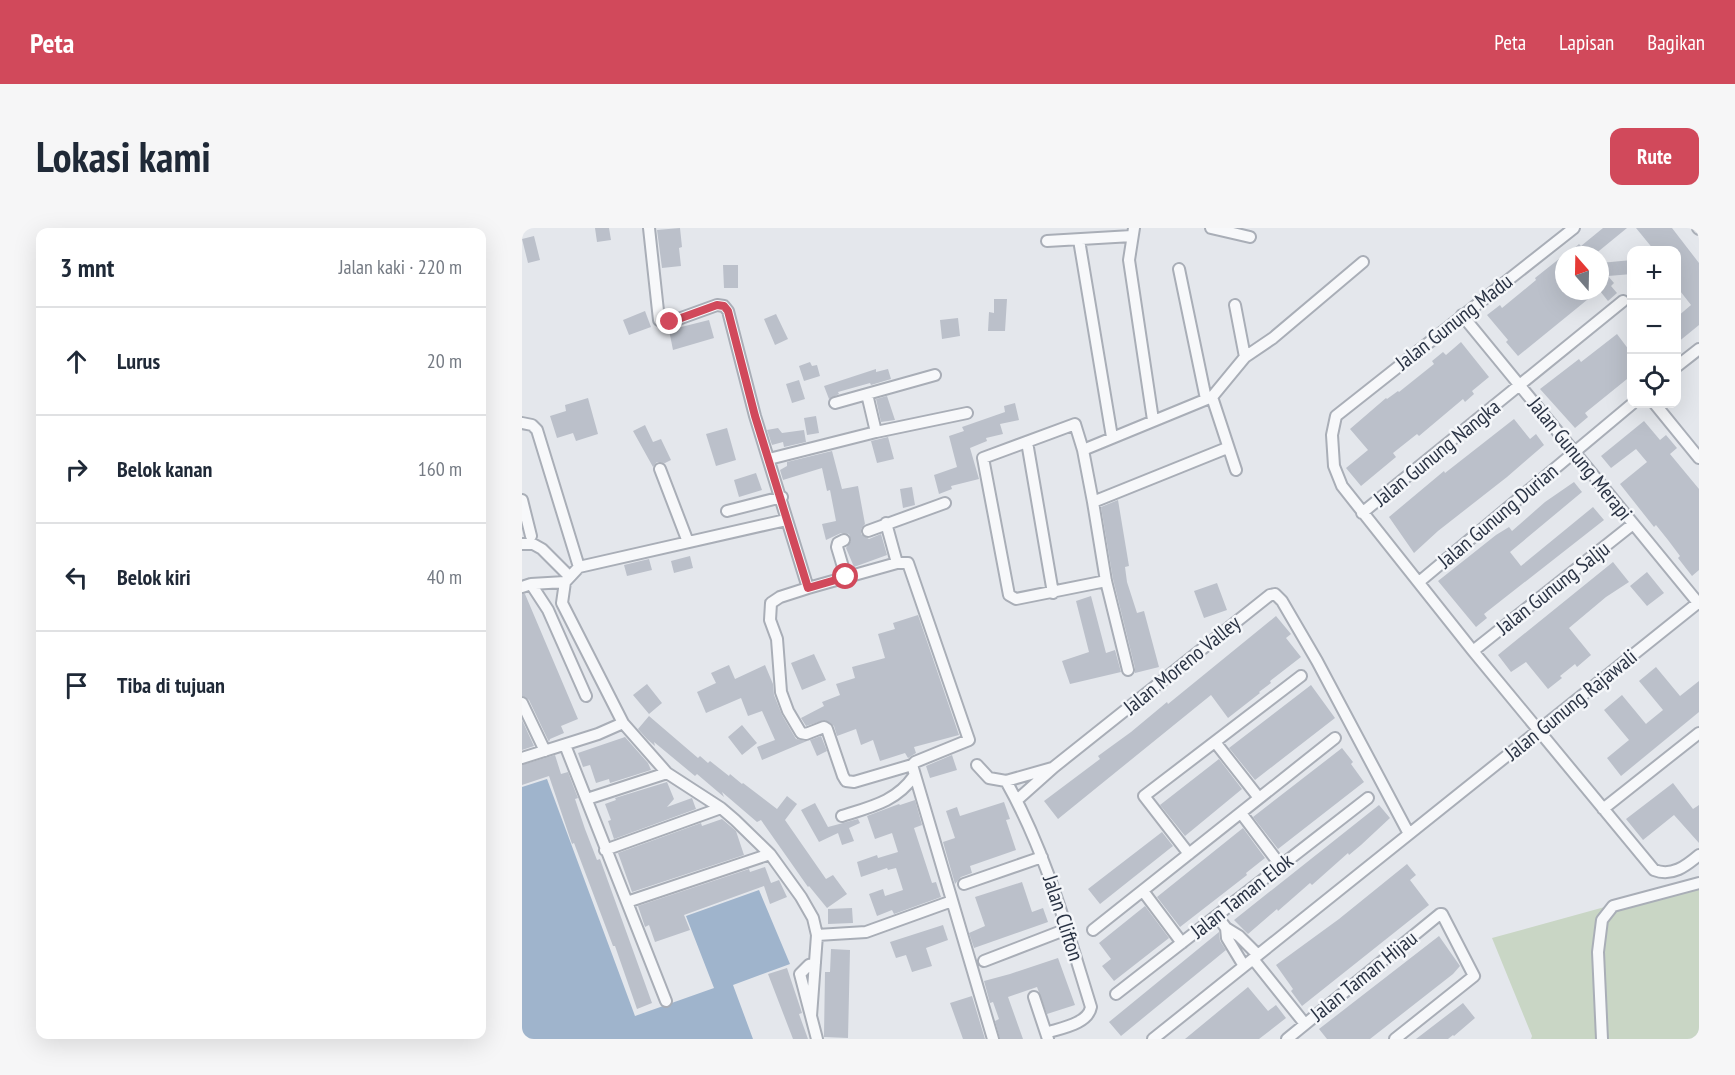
<!DOCTYPE html>
<html lang="id">
<head>
<meta charset="utf-8">
<style>
  :root { --surface:#fff; --page:#f6f6f7; --text:#1f2937; --muted:#747a83; --line:#e0e1e3; --accent:#d1495b }
  body { margin:0; font-family:"PT Sans Narrow",sans-serif; background:var(--page); color:var(--text) }
  .controls { position:absolute; right:18px; top:18px; display:grid; overflow:hidden; border-radius:12px; box-shadow:0 6px 24px #0002 }
  .controls button { width:54px; height:54px; display:grid; place-items:center; padding:0; border:0; border-bottom:2px solid var(--line); background:var(--surface); color:var(--text); font:30px sans-serif }
  .compass { position:absolute; left:1033px; top:18px; width:54px; height:54px; border-radius:50%; background:var(--surface); box-shadow:0 6px 24px #0002; rotate:340deg }
  .stop { position:absolute; width:18px; height:18px; margin:-14px; border:4px solid #d1495b; border-radius:50%; background:#fff }
  .stop.end { background:#d1495b; border-color:#fff; box-shadow:0 2px 6px #0008 }
  .list { margin:0; padding:0; list-style:none }
  h2 { display:flex; justify-content:space-between; align-items:center; height:78px; margin:0; padding:0 24px; font-size:26px }
  h2 small { font-size:20px; font-weight:400; color:var(--muted) }
  .list li { display:grid; grid-template-columns:39px 1fr auto; gap:18px; align-items:center; box-sizing:border-box; height:108px; padding:0 24px; border-top:2px solid var(--line) }
  .list b { display:block; font-size:22px; white-space:nowrap }
  .list em { font-size:20px; font-style:normal; color:var(--muted) }
  .icon { flex:none; width:33px; height:33px; fill:none; stroke:currentColor; stroke-width:2; stroke-linecap:round; stroke-linejoin:round }
  .map { position:relative; flex:none; width:1177px; height:811px; overflow:hidden; border-radius:12px }
  header { display:flex; align-items:center; gap:36px; box-sizing:border-box; height:84px; padding:0 30px; background:var(--accent); color:#fff }
  header strong { font-size:28px }
  nav { display:flex; gap:33px; margin-inline-start:auto; font-size:21px }
  .intro { display:flex; align-items:center; justify-content:space-between; box-sizing:border-box; height:144px; padding:0 36px }
  h1 { margin:0; font-size:42px }
  .button { padding:15px 27px; border-radius:12px; background:var(--accent); color:#fff; font-size:21px; font-weight:700 }
  main { display:flex; gap:36px; padding:0 36px }
  aside { flex:1; background:var(--surface); border-radius:12px; box-shadow:0 6px 24px #0002 }
  .map>svg:first-child { display:block }
  .green { fill:#c9d6c5 }
  .water { fill:#9fb4cc }
  .building { fill:#bbc0ca }
  .lines { fill:none; stroke-linecap:round; stroke-linejoin:round }
  .minor-casing { stroke:#a9aeb7; stroke-width:14 }
  .minor { stroke:#f7f8fa; stroke-width:10 }
  .route { stroke:#d1495b; stroke-width:8 }
  .labels { text-anchor:middle; stroke-width:5; stroke-linejoin:round; paint-order:stroke }
  .street-label { font-size:21px; fill:#2b3445; stroke:#f4f6f9 }
</style>
</head>
<body>
<header>
<strong>Peta</strong>
<nav><a>Peta</a><a>Lapisan</a><a>Bagikan</a></nav>
</header>
<div class="intro"><h1>Lokasi kami</h1><a class="button">Rute</a></div>
<main>
<aside>
<h2>3 mnt<small>Jalan kaki · 220 m</small></h2>
<ul class="list">
<li><svg class="icon" aria-label="ahead" viewBox="0 0 24 24"><path d="M12 20V5M6 11l6-6 6 6"/></svg><div><b>Lurus</b></div><em>20 m</em></li>
<li><svg class="icon" aria-label="right" viewBox="0 0 24 24"><path d="M7 20v-9h11M14 6l5 5-5 5"/></svg><div><b>Belok kanan</b></div><em>160 m</em></li>
<li><svg class="icon" aria-label="left" viewBox="0 0 24 24"><path d="M17 20v-9H6M10 6l-5 5 5 5"/></svg><div><b>Belok kiri</b></div><em>40 m</em></li>
<li><svg class="icon" aria-label="arrive" viewBox="0 0 24 24"><path d="M6 21V4h12l-3 4 3 4H6"/></svg><div><b>Tiba di tujuan</b></div></li>
</ul>
</aside>
<div class="map">
<svg width="1177" height="811" viewBox="0 0 1177 811">
  <rect width="100%" height="100%" fill="#e4e7ec"/>
  <path class="green" d="M 1177,653 L 1177,811 L 1009,811 L 1010,808 L 970,710 Z"/>
  <path class="water" d="M 25,551 L 113,788 L 192,760 L 164,688 L 237,662 L 268,736 L 211,757 L 231,811 L 0,811 L 0,559 Z"/>
  <path class="building" d="M 73,0 L 87,0 L 89,12 L 75,14 Z
    M 158,0 L 160,19 L 157,20 L 159,38 L 140,40 L 135,2 Z
    M 1081,0 L 1105,0 L 1072,27 L 1044,27 L 1057,16 L 1059,18 Z
    M 1114,0 L 1150,0 L 1177,35 L 1177,97 L 1155,115 L 1155,89 L 1169,77 L 1155,59 L 1155,22 L 1132,22 Z
    M 12,8 L 18,32 L 6,35 L 0,11 Z
    M 1042,27 L 1042,63 L 1076,63 L 996,128 L 984,114 L 986,112 L 965,87 L 978,77 L 980,80 L 1014,52 L 1013,50 Z
    M 1110,32 L 1110,46 L 1086,48 L 1092,55 L 1089,58 L 1095,65 L 1086,73 L 1078,63 L 1078,35 Z
    M 201,37 L 216,37 L 216,60 L 202,60 Z
    M 472,71 L 485,71 L 483,103 L 466,103 L 467,84 L 472,85 Z
    M 123,83 L 129,99 L 107,107 L 101,92 Z
    M 254,86 L 266,111 L 253,117 L 242,91 Z
    M 436,90 L 438,108 L 420,111 L 418,92 Z
    M 187,92 L 192,110 L 151,122 L 147,102 Z
    M 1095,106 L 1110,126 L 1110,147 L 1063,185 L 1066,189 L 1053,200 L 1018,161 L 1057,131 L 1059,134 Z
    M 939,114 L 967,149 L 950,163 L 952,166 L 943,174 L 941,171 L 897,208 L 895,206 L 871,225 L 874,229 L 839,258 L 824,240 L 846,222 L 828,201 L 864,170 L 865,171 L 876,163 L 877,164 L 912,136 L 910,133 L 921,124 L 924,127 Z
    M 288,134 L 290,138 L 295,137 L 298,148 L 282,153 L 277,138 Z
    M 354,141 L 354,144 L 366,141 L 369,151 L 349,157 L 348,155 L 316,164 L 317,166 L 307,171 L 302,158 Z
    M 277,152 L 283,171 L 270,175 L 264,156 Z
    M 365,168 L 373,192 L 359,194 L 354,171 Z
    M 66,170 L 76,206 L 54,213 L 51,205 L 35,210 L 28,188 L 44,183 L 43,177 Z
    M 493,175 L 497,192 L 478,196 L 481,206 L 464,210 L 465,213 L 448,220 L 457,251 L 429,258 L 430,261 L 417,266 L 412,247 L 435,239 L 427,208 L 442,203 L 440,199 L 483,184 L 482,178 Z
    M 294,188 L 297,205 L 285,207 L 282,190 Z
    M 992,191 L 1008,211 L 1014,206 L 1022,217 L 985,249 L 916,303 L 892,325 L 867,289 L 922,243 L 923,245 Z
    M 1122,193 L 1138,212 L 1144,207 L 1155,220 L 1148,226 L 1177,261 L 1177,342 L 1170,348 L 1156,330 L 1158,328 L 1146,312 L 1134,297 L 1132,299 L 1098,256 L 1125,234 L 1114,221 L 1089,240 L 1079,228 Z
    M 123,197 L 131,214 L 139,211 L 149,232 L 143,235 L 135,234 L 131,239 L 111,203 Z
    M 205,200 L 214,232 L 194,238 L 184,206 Z
    M 256,200 L 260,205 L 282,202 L 284,214 L 262,219 L 261,214 L 250,217 L 245,202 Z
    M 366,209 L 372,231 L 355,235 L 349,213 Z
    M 310,223 L 320,261 L 336,258 L 343,296 L 339,301 L 339,306 L 347,311 L 359,306 L 365,327 L 332,339 L 324,320 L 329,313 L 327,306 L 319,305 L 304,312 L 300,296 L 314,293 L 308,262 L 305,263 L 300,240 L 261,252 L 258,242 L 265,238 L 265,234 Z
    M 234,245 L 240,262 L 217,269 L 212,252 Z
    M 1052,254 L 1060,264 L 988,324 L 999,338 L 1071,279 L 1082,292 L 962,386 L 965,390 L 954,399 L 916,353 L 974,307 L 987,299 L 990,303 L 1023,274 Z
    M 390,259 L 393,277 L 381,280 L 378,261 Z
    M 596,272 L 607,338 L 603,339 L 605,354 L 615,385 L 622,383 L 637,439 L 613,445 L 613,440 L 591,351 L 579,279 Z
    M 168,328 L 171,340 L 152,345 L 149,333 Z
    M 127,331 L 130,342 L 105,348 L 102,337 Z
    M 1091,334 L 1107,354 L 1084,369 L 1047,400 L 1069,427 L 1055,439 L 1053,436 L 1038,448 L 1040,450 L 1026,461 L 1004,434 L 989,444 L 976,427 Z
    M 1125,344 L 1142,365 L 1125,378 L 1108,358 Z
    M 695,355 L 705,382 L 682,390 L 672,363 Z
    M 0,366 L 3,366 L 56,491 L 39,498 L 42,505 L 28,511 L 27,514 L 7,472 L 0,468 Z
    M 569,368 L 584,425 L 593,422 L 599,444 L 548,456 L 540,433 L 567,424 L 554,373 Z
    M 396,387 L 437,507 L 392,519 L 394,525 L 386,530 L 383,525 L 358,533 L 351,512 L 339,517 L 334,501 L 315,508 L 312,498 L 303,492 L 284,498 L 279,490 L 302,478 L 300,474 L 318,467 L 314,456 L 333,450 L 330,439 L 363,430 L 356,406 L 373,401 L 371,395 Z
    M 754,388 L 769,406 L 764,410 L 779,429 L 748,453 L 749,455 L 737,464 L 738,465 L 706,490 L 689,467 L 536,591 L 522,573 L 578,531 L 576,528 L 609,504 L 645,474 L 646,476 Z
    M 292,426 L 304,452 L 280,462 L 269,435 Z
    M 207,437 L 213,451 L 243,437 L 251,456 L 252,467 L 260,487 L 274,511 L 285,513 L 240,532 L 235,519 L 253,512 L 240,483 L 226,488 L 219,470 L 184,485 L 175,464 L 194,455 L 189,445 Z
    M 1134,439 L 1158,468 L 1177,453 L 1177,484 L 1099,548 L 1085,530 L 1107,512 L 1082,482 L 1100,467 L 1124,496 L 1125,495 L 1141,482 L 1117,453 Z
    M 125,456 L 140,475 L 127,486 L 111,467 Z
    M 789,457 L 813,490 L 733,552 L 707,520 Z
    M 127,488 L 176,530 L 178,528 L 186,535 L 188,533 L 207,548 L 208,546 L 220,556 L 221,555 L 255,581 L 265,568 L 275,576 L 263,592 L 304,651 L 311,647 L 325,666 L 305,680 L 287,658 L 286,659 L 239,592 L 235,594 L 200,564 L 202,569 L 175,546 L 173,548 L 132,514 L 133,518 L 125,511 L 116,501 Z
    M 0,492 L 12,518 L 0,522 Z
    M 220,497 L 235,515 L 220,527 L 206,509 Z
    M 299,508 L 305,523 L 295,528 L 288,512 Z
    M 103,509 L 126,535 L 129,542 L 88,555 L 87,551 L 74,555 L 68,537 L 61,539 L 56,525 Z
    M 820,520 L 831,534 L 829,536 L 842,554 L 756,621 L 731,589 Z
    M 33,527 L 39,546 L 46,544 L 52,560 L 56,570 L 53,571 L 63,601 L 75,632 L 78,631 L 130,775 L 115,781 L 93,718 L 91,718 L 52,615 L 50,616 L 27,548 L 0,557 L 0,537 Z
    M 430,527 L 435,542 L 408,550 L 404,538 Z
    M 697,531 L 720,561 L 663,608 L 638,577 Z
    M 145,554 L 152,571 L 145,579 L 170,570 L 174,581 L 92,611 L 86,593 L 89,592 L 83,576 L 94,572 L 93,570 Z
    M 1151,555 L 1171,581 L 1177,577 L 1177,615 L 1152,587 L 1121,612 L 1104,591 Z
    M 393,572 L 400,597 L 392,600 L 410,655 L 414,654 L 419,669 L 372,686 L 370,682 L 355,688 L 347,666 L 361,661 L 363,668 L 381,662 L 374,640 L 366,642 L 365,640 L 339,649 L 335,634 L 355,627 L 356,630 L 376,624 L 370,605 L 353,611 L 345,588 L 377,576 L 378,577 Z
    M 482,574 L 488,591 L 484,592 L 494,622 L 448,638 L 450,645 L 439,649 L 433,656 L 421,614 L 433,610 L 424,583 L 435,579 L 438,588 Z
    M 293,575 L 306,599 L 336,591 L 338,595 L 327,600 L 332,613 L 320,617 L 316,605 L 297,614 L 279,582 Z
    M 857,577 L 868,590 L 839,617 L 827,627 L 826,625 L 790,657 L 788,655 L 756,683 L 755,681 L 726,706 L 712,692 Z
    M 200,591 L 214,603 L 222,627 L 110,664 L 96,625 L 179,595 L 180,598 Z
    M 721,600 L 743,630 L 724,645 L 725,647 L 658,699 L 635,669 Z
    M 640,604 L 651,618 L 578,676 L 566,661 Z
    M 885,636 L 894,647 L 888,652 L 907,677 L 780,778 L 769,763 L 771,761 L 754,737 L 817,691 Z
    M 243,639 L 249,655 L 257,652 L 265,669 L 248,676 L 242,658 L 162,687 L 168,702 L 133,714 L 127,697 L 123,699 L 116,678 L 227,641 L 228,644 Z
    M 500,654 L 510,684 L 521,680 L 526,694 L 452,720 L 447,705 L 463,698 L 453,669 Z
    M 623,678 L 647,710 L 592,753 L 580,738 L 589,731 L 577,715 Z
    M 330,680 L 331,695 L 306,696 L 306,681 Z
    M 421,697 L 426,712 L 404,720 L 410,738 L 390,744 L 384,727 L 374,730 L 368,714 Z
    M 697,704 L 698,713 L 704,722 L 599,808 L 587,794 Z
    M 917,708 L 938,738 L 931,746 L 848,811 L 805,811 L 797,801 Z
    M 309,721 L 328,722 L 326,810 L 302,809 L 302,807 L 303,744 L 308,744 Z
    M 536,730 L 553,777 L 525,786 L 515,759 L 486,769 L 501,811 L 478,811 L 473,793 L 477,791 L 471,774 L 468,775 L 462,753 L 488,746 Z
    M 265,740 L 280,785 L 277,786 L 286,811 L 271,811 L 246,746 Z
    M 726,759 L 746,783 L 754,777 L 764,790 L 737,811 L 663,811 Z
    M 450,768 L 463,811 L 441,811 L 428,775 Z
    M 941,775 L 953,790 L 932,808 L 931,807 L 926,811 L 894,811 Z"/>
  <g class="lines">
    <g class="minor-casing">
      <path id="minor" d="M 127,0 L 137,92 L 143,95 L 148,94 L 195,77 L 202,78 L 206,83 L 233,188 L 286,360 L 375,335 L 386,335 L 447,512 L 393,534 L 390,537 L 471,811
        M 612,0 L 607,32 L 631,192
        M 689,0 L 728,9
        M 1052,0 L 814,188 L 810,207 L 812,238 L 820,258 L 951,423 L 1132,642 C 1150,649 1164,638 1177,627
        M 1176,0 L 1177,1
        M 557,12 L 590,209
        M 525,13 L 610,8
        M 657,41 L 684,171
        M 713,77 L 723,129
        M 940,87 L 1177,376
        M 1154,139 L 1177,121
        M 345,166 L 354,204
        M 690,169 L 714,242
        M 313,175 L 413,147
        M 1133,176 L 1177,230
        M 0,195 L 10,197 L 15,202 L 57,339 L 43,354 L 40,375 L 101,495 L 145,545 L 199,580 L 213,592 L 248,626 L 279,669 L 291,690 L 295,707 L 289,788
        M 505,214 L 531,365
        M 561,222 L 690,169 L 723,129 L 751,110 L 841,34
        M 247,231 L 354,204 L 445,185
        M 138,241 L 166,314
        M 0,272 L 9,308
        M 571,274 L 705,220
        M 205,283 L 260,269
        M 840,285 L 1101,73
        M 364,295 L 375,335
        M 346,303 L 423,275
        M 322,312 L 316,315 L 315,319 L 324,349
        M 0,316 L 11,316 L 20,321 L 47,348
        M 57,339 L 264,292
        M 584,353 L 494,371 L 487,367 L 461,230 L 553,196 L 561,222 L 571,274 L 584,353 L 606,442
        M 897,354 L 1110,176
        M 9,356 L 43,354
        M 0,359 L 9,356 L 26,382 L 64,468
        M 286,360 L 258,369 L 249,375 L 248,392 L 255,411 L 259,464 L 266,483 L 279,505 L 284,506 L 302,499 L 305,501 L 321,548 L 324,553 L 332,554 L 390,537
        M 951,423 L 1111,296
        M 0,475 L 23,523
        M 693,514 L 737,570
        M 43,517 L 144,773
        M 0,530 L 76,506 L 101,495
        M 455,537 L 467,550 L 484,553 L 530,540
        M 484,553 C 524,624 545,702 569,779 C 566,796 539,800 524,805
        M 65,571 L 145,545
        M 495,572 L 532,539 L 748,367 L 753,366 L 760,373 L 795,433 L 887,606
        M 1081,581 L 1177,505
        M 719,585 L 759,638
        M 320,588 C 348,579 374,574 392,548
        M 83,622 L 199,580
        M 667,626 L 622,568 L 779,448
        M 442,656 L 520,629
        M 621,663 L 660,715
        M 105,674 L 248,626
        M 695,688 L 704,700 L 717,708 L 736,727
        M 704,700 L 705,710 L 722,738
        M 571,702 L 813,510
        M 295,707 L 344,704 L 430,673
        M 731,731 L 783,796
        M 462,733 L 545,701
        M 293,735 L 287,737 L 278,746 L 295,811
        M 594,766 L 846,570
        M 512,769 L 526,811
        M 631,811 L 1177,374
        M 765,811 L 918,686 L 920,686 L 952,748 L 873,811
        M 1080,811 L 1076,724 L 1080,692 L 1091,678 L 1177,655"/>
    </g>
    <use href="#minor" class="minor"/>
  </g>
  <g class="lines">
    <path class="route" d="M 148,94 L 195,77 L 202,78 L 206,83 L 233,188 L 286,360 L 324,349"/>
  </g>
  <g class="labels">
    <g class="street-label">
      <text transform="translate(932 94) rotate(-38)" y="7">Jalan Gunung Madu</text>
      <text transform="translate(915 225) rotate(-39)" y="7">Jalan Gunung Nangka</text>
      <text transform="translate(1058 231) rotate(51)" y="7">Jalan Gunung Merapi</text>
      <text transform="translate(976 288) rotate(-40)" y="7">Jalan Gunung Durian</text>
      <text transform="translate(1031 360) rotate(-38)" y="7">Jalan Gunung Salju</text>
      <text transform="translate(660 437) rotate(-39)" y="7">Jalan Moreno Valley</text>
      <text transform="translate(1049 477) rotate(-39)" y="7">Jalan Gunung Rajawali</text>
      <text transform="translate(720 668) rotate(-38)" y="7">Jalan Taman Elok</text>
      <text transform="translate(541 690) rotate(72)" y="7">Jalan Clifton</text>
      <text transform="translate(842 748) rotate(-39)" y="7">Jalan Taman Hijau</text>
    </g>
  </g>
</svg>
<div class="controls">
<button>+</button>
<button>−</button>
<button><svg class="icon" aria-label="locate" viewBox="0 0 24 24"><circle cx="12" cy="12" r="6"/><path d="M12 2v4M12 18v4M2 12h4M18 12h4"/></svg></button>
</div>
<svg class="compass" viewBox="-18 -18 36 36"><path d="M0-13l5 13h-10z" fill="#e53935"/><path d="M0 13l5-13h-10z" fill="#747a83"/></svg>
<div class="stop" style="left:324px;top:349px"></div>
<div class="stop end" style="left:148px;top:94px"></div>
</div>
</main>
</body>
</html>
